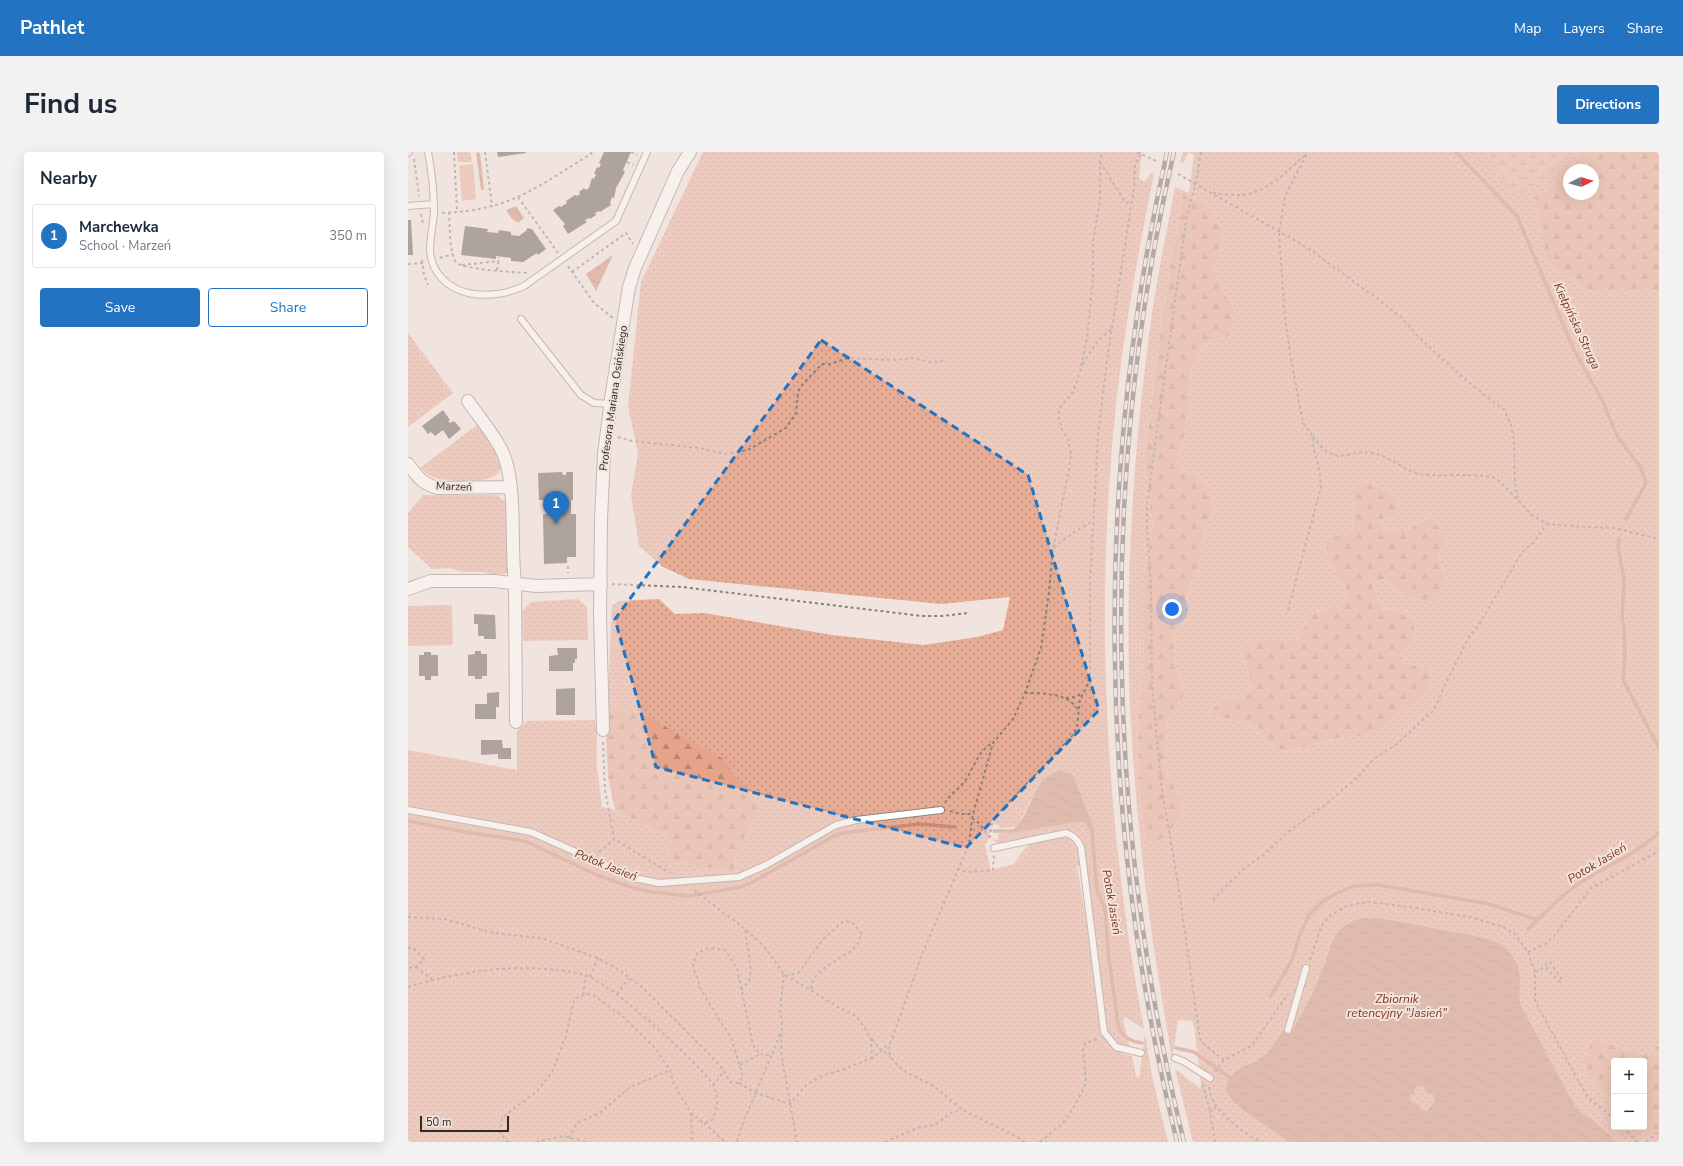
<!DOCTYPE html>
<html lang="en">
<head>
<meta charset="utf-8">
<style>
  :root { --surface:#fff; --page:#f2f2f3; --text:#1f2937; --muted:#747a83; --line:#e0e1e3; --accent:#2273c2 }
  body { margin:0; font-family:"Nunito Sans",sans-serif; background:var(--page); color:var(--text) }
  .controls { position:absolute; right:12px; bottom:12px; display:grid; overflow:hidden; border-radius:4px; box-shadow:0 4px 16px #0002 }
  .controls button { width:36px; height:36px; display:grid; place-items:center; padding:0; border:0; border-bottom:1px solid var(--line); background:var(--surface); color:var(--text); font:20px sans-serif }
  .compass { position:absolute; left:1155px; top:12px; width:36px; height:36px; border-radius:50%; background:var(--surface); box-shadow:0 4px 16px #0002; rotate:84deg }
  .scale { position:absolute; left:12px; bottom:10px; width:89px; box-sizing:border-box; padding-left:4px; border:2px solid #2e2a28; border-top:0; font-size:11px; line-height:14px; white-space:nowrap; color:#2e2a28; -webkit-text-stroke:3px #f1e4df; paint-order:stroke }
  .you { position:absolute; left:764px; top:457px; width:14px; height:14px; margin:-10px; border:3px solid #fff; border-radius:50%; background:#1a73e8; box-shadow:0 0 0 6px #1a73e833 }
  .badge { display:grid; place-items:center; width:26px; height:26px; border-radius:50%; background:var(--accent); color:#fff; font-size:13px; font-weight:700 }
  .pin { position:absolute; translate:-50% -33px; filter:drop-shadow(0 1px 2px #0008) }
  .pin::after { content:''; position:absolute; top:21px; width:14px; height:12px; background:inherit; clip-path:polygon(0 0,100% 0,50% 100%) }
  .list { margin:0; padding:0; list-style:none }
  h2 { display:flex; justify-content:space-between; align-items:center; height:52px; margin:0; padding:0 16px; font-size:17px }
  h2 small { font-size:13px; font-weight:400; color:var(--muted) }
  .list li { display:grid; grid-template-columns:26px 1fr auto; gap:12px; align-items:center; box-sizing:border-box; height:64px; margin:0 8px 8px; padding:0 8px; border:1px solid var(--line); border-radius:4px }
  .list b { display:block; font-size:15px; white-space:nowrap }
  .list p { margin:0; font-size:13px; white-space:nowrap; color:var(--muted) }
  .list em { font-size:13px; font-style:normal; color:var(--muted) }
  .actions { display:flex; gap:8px; padding:12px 16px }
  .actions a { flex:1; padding:9px 0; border:1px solid var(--accent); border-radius:4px; text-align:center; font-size:14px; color:var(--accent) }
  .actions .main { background:var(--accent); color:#fff }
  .map { position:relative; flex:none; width:1251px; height:990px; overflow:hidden; border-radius:4px }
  header { display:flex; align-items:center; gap:24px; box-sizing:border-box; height:56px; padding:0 20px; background:var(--accent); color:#fff }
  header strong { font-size:19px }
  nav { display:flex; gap:22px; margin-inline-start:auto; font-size:14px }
  .intro { display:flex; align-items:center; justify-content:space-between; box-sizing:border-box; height:96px; padding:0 24px }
  h1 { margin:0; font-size:28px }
  .button { padding:10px 18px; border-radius:4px; background:var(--accent); color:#fff; font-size:14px; font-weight:700 }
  main { display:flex; gap:24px; padding:0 24px }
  aside { flex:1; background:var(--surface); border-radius:4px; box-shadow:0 4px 16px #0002 }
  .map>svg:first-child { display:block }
  .grass { fill:url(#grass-dots); fill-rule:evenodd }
  .forest { fill:url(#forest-firs) }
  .wetland { fill:url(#wetland-marsh) }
  .pitch { fill:#e6ac96 }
  .water { fill:url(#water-ripples); fill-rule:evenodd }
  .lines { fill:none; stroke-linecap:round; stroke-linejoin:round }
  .stream { stroke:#c98a71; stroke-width:3.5 }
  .building { fill:#5f5551 }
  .lane-casing { stroke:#908480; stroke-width:8 }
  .street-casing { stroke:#908480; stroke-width:14 }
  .path { stroke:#88807d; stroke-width:2; stroke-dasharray:3 3; stroke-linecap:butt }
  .lane { stroke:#fff; stroke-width:6 }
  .street { stroke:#fff; stroke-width:12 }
  .rail-casing { stroke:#6b6461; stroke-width:4.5 }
  .rail { stroke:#f1e4df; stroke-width:3; stroke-dasharray:9; stroke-linecap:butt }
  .marked { fill:none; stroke:#2273c2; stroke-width:3; stroke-dasharray:8 5; stroke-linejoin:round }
  .labels { text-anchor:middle; stroke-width:4; stroke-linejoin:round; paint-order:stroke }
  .street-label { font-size:11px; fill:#2e2a28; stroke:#f1e4df }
  .water-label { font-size:12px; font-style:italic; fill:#843715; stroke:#f1e4df }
</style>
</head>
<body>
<header>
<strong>Pathlet</strong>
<nav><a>Map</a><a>Layers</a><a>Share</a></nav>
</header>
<div class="intro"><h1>Find us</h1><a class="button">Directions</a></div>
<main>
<aside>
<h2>Nearby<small></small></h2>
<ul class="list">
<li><span class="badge">1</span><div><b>Marchewka</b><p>School · Marzeń</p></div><em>350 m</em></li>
</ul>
<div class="actions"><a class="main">Save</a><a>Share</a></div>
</aside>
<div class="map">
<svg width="1251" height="990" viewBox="0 0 1251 990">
  <defs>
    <pattern id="grass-dots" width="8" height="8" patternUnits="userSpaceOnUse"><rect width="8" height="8" fill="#e6ac96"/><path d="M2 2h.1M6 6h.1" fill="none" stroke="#bb8c7a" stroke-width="1.8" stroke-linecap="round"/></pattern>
    <pattern id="forest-firs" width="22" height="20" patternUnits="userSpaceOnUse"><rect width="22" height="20" fill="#e4a38a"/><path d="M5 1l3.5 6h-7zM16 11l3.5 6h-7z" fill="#b98571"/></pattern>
    <pattern id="wetland-marsh" width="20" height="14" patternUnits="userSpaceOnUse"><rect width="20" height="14" fill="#e6ac96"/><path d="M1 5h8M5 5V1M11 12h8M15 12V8" fill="none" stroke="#bb8c7a"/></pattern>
    <pattern id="water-ripples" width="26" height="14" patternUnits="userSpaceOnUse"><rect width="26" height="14" fill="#c98a71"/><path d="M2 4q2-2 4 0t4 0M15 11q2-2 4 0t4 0" fill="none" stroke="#a4715d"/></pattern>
  </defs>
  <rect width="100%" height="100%" fill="#f1e4df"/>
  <path class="grass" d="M 49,0 L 62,0 L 64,10 L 50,10 Z
    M 295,0 L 734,0 L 731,26 L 736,30 L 744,20 L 746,22 C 732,90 720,158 711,227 C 685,443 696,663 736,877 L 717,865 L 715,868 L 722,896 C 711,894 705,887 699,878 L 674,691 C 669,682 665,679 655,679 L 605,690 L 589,691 L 583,687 L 590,688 L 590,682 L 670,668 L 678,669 L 684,677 L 685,673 L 665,623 L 627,640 L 609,675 L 591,676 L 591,673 L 583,672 L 581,686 L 577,693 L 583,718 L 606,712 C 610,707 614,699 619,695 C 626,688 662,680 668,690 C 672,696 671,707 672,714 L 669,714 L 680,779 L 692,876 C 698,892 708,901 724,904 L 728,924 L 731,926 L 737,882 L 744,924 L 760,990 L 0,990 L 0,598 L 109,618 L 109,579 L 119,569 L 187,568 L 189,577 L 189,614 L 194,655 L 207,658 L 263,685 L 260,707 L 325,711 L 350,653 L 231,560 L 200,556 L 203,466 L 204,454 L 211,449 L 251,447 L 267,462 L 296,461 L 424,483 L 516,493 L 569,485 L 595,478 L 602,445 L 533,452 L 281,427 L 255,415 L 231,394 L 223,343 L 230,301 L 220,254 L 233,130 Z
    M 775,0 L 1173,0 L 1173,18 L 1161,18 L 1161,25 L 1126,45 L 1180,138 L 1251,138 L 1251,892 L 1240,904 L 1185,887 L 1190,938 L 1206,951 L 1206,975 L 1232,975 L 1245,990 L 785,990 L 767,917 L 792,936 L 793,932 L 786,874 L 784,869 L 770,868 L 764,908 C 757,862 748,815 742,769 C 733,705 727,640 723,575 C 716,445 724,312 741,183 C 747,133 758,84 767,35 L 781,41 L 786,2 L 780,1 L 775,11 L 772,10 ZM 775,42 L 811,99 L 804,116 L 814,138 L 827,158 L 822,184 L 798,189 L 783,214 L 781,258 L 776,284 L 767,315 L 789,324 L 803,363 L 796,378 L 791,411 L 779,440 L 777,459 L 766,483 L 765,505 L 776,543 L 760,568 L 756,616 L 772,647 L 737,690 L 732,637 L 730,570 L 736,512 L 734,435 L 745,375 L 736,309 L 755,162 ZM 982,340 L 969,369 L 979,380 L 999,379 L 1023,365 L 1037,385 L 1031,402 L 1036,424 L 998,444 L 978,427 L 964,431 L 974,457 L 989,458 L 1007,490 L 993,502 L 993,511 L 962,583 L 924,587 L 878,600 L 859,590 L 850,574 L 802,562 L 812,549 L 837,545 L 845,535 L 836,508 L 859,488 L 890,488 L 903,462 L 929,454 L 943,446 L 933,427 L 946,380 Z
    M 0,181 L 45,241 L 0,275 Z
    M 69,273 C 76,282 90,295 93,308 C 99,336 42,330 27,326 C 21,324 16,319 12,316 Z
    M 15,343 L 89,343 L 99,352 L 99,421 L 86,423 L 74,420 L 56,420 L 40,416 L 24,417 L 0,395 L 0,361 Z
    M 170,447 L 179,455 L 180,488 L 115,489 L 114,459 L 123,450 Z
    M 44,453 L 45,493 L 0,494 L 0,454 Z"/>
  <path class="forest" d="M 1173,0 L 1251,0 L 1251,138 L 1180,138 L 1140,109 L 1126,45 L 1161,25 L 1161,42 L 1185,42 L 1185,18 L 1173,18 Z
    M 775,42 L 798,54 L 813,77 L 811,99 L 805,116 L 814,138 L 827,158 L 822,184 L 798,189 L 783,214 L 781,258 L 776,284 L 767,315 L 789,324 L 801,335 L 803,363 L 796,378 L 791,411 L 779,440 L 777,459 L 766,483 L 765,505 L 776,543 L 760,568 L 756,616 L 772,647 L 772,667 L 752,688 L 737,690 L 732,637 L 730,570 L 736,512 L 734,435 L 745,375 L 736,309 L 755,162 Z
    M 959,331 L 982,340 L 992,358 L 969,369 L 979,380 L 999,379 L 1023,365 L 1037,385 L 1031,402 L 1036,424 L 1028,451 L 998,444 L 978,427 L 964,431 L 974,457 L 989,458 L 1006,471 L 1007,490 L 993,502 L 993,510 L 1023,518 L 1019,540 L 962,583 L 924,587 L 878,600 L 859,590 L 850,574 L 801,562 L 812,549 L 837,545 L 845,535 L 836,508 L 835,492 L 859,488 L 890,488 L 903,462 L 929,454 L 942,446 L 933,427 L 918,405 L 919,387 L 946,380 L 945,339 Z
    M 200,556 L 231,560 L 314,606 L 351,653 L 325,711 L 328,721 L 260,707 L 263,685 L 207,658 L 200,625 L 198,584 Z
    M 1185,887 L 1240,904 L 1251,892 L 1251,990 L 1245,990 L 1232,975 L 1236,975 L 1236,909 L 1206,909 L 1206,951 L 1190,938 L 1176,912 Z"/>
  <path class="wetland" d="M 1081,0 L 1157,0 L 1144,21 L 1109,44 L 1100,36 Z"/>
  <path class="pitch" d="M 65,12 L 68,47 L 54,49 L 51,14 Z"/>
  <path class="water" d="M 68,0 L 72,1 L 76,38 L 73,38 Z
    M 108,54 L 116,66 L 110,71 L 104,67 L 98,58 Z
    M 205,103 L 188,139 L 178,122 Z
    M 652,619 L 665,623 L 685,673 L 684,678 L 678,669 L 670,668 L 604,679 C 624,663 624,624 652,619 Z
    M 957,766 C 983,766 1007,773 1033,778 C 1052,782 1074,783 1092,792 C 1096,794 1102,801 1105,805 C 1116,820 1110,835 1112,852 L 1167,954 L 1175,962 L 1185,968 L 1209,990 L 881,990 L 832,956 L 821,944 L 818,936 L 821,925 L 831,917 L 848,909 L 857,903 L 863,897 L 876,878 L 884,878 C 897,858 907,837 916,814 C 920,803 923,789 930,780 C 937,771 947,768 957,766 ZM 1009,934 L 1016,935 L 1018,941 L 1025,942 L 1027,949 L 1019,959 L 1013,957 L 1011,952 L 1004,951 L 1002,948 L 1003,947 L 1001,945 L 1003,942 L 1004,943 Z"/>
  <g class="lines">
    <path class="stream" d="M 1048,0 L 1109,64 L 1166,198 L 1195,250 L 1209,284 L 1233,316 L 1238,331 L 1218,367
      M 1211,387 L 1210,395 L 1216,428 L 1214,468 L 1216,474 L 1217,505 L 1215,528 L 1251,596
      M 0,669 L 57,680 L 117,689 L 189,723 L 226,736 L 244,740 L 281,744 L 333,735 L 343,731 L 426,684 L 435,681 L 511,672 L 547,675
      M 586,679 L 604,679 L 670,668 L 678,669 L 684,678 L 688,728 L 689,738 L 697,757 L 700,799 L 710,872 C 714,885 721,889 734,891
      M 1120,777 C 1136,763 1149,747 1166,735 C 1193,715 1227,705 1251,680
      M 863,844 L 884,808 L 891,785 L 901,763 L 914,750 L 929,741 L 946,734 L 971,733 L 1081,752 L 1130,768
      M 768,896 L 786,900 L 821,925"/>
  </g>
  <path class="building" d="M 89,0 L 118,0 L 118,1 L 90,5 Z
    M 196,0 L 223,0 L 215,18 L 217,20 L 208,36 L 206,46 L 204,45 L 202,51 L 203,53 L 192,60 L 191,59 L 187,61 L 188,63 L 182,67 L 181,66 L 177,68 L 179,70 L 160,82 L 155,74 L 157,72 L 145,58 L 151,54 L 153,55 L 159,51 L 158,49 L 167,43 L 169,44 L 172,42 L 171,40 L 176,36 L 178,38 L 181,36 L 184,26 L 186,27 L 188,22 L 186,22 L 189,15 L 191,16 L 193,12 L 191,11 Z
    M 0,68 L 3,68 L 5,103 L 0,103 Z
    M 57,74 L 80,77 L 79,80 L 90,81 L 91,78 L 103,80 L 103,83 L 111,84 L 119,78 L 119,76 L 124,77 L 138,97 L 130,103 L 129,101 L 115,110 L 103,109 L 103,106 L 88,104 L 88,107 L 53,103 Z
    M 35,258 L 42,268 L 40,269 L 42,271 L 46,269 L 53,277 L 41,287 L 35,278 L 27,284 L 23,280 L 20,282 L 14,274 Z
    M 154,320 L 155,323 L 158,323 L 158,320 L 165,320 L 165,348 L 163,348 L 163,362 L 168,362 L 168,405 L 159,405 L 159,411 L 136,412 L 135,362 L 139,362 L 139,348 L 131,348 L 130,321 Z
    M 66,462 L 87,463 L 88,487 L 76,487 L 76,484 L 70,484 L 70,472 L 66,472 Z
    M 149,496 L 169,496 L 169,507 L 167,507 L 167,511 L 165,511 L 165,519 L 141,519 L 141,504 L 150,503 Z
    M 67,499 L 73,499 L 73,502 L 79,502 L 79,524 L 74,524 L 74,527 L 67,527 L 67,524 L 60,524 L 60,503 L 67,502 Z
    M 16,500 L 23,500 L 23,503 L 30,503 L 30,524 L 23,524 L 23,528 L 17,528 L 17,524 L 11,524 L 11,503 L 16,503 Z
    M 167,536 L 167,563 L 148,563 L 148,537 Z
    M 91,540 L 91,555 L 88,555 L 88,567 L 67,567 L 67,552 L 79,552 L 79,541 Z
    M 73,588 L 94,588 L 95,596 L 103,596 L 103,607 L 90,607 L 90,602 L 73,603 Z"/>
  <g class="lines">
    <g class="lane-casing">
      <path id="lane" d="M 20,0 C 24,20 26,41 26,61 C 25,73 22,86 22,98 C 23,120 39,136 60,141 C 78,145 100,142 116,134 L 208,69 L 239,0
        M 0,1 L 1,0
        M 0,54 L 26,52
        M 113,167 L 173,243 L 186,251 L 203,252
        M 0,658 L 123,680 L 226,726 L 251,731 L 331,725 L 358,713 L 428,673 L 448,668 L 533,658
        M 586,696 L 658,681 C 666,684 669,687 673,695 L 696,880 L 708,895 L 733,901
        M 880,878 L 898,816
        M 767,906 L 775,909 L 802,926"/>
    </g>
    <g class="street-casing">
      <path id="street" d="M 60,249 C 71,265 84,280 93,297 C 110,329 102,394 107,431 L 108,570
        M 0,312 C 10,325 14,332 30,336 L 102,335
        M 0,437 L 23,429 L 86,429 L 128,434 L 193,432
        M 195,578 L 192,463 L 193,368 L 196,302 L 204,240 L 221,135 L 227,116 L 270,19 L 282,0"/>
    </g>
    <path class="path" d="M 46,0 L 49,59
      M 77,0 L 84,54
      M 223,0 L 229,3
      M 729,0 L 748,9
      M 793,0 L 788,31 L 779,62 L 739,352 L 739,376 L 743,434 L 744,532 L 753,632 L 771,738 L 792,887 L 797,893 L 816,908
      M 6,7 L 11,44
      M 219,10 L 225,13
      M 692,10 L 717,50 L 724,52
      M 770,22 L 900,96 L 967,145 L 994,166 L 1009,183 L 1054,225 L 1096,258 L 1103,273 L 1106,288 L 1107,332 L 1110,348 L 1125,364 L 1139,372 L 1160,374 L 1206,376 L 1251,387
      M 805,41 C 814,42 824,43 833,43 C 859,41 879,19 898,2
      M 110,45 L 150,101
      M 41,60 C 42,72 41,101 48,110 C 55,118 106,120 119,121
      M 34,61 C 50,60 65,59 80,55 C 117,47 151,21 183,2 L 184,0
      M 13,62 L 15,72
      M 32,106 L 45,102
      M 14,108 L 16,123 L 20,133
      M 0,112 L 15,111
      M 54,113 L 91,109
      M 160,114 L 186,151 L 205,166
      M 89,118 L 91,105
      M 164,120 L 218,81 L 225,92
      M 675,212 L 687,192 L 703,177
      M 905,284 C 930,320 939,294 969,302 C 983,306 995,317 1008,321 C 1029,326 1051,321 1072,324 C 1075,324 1080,324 1084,325 C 1094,329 1102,340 1109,347
      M 210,285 L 224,289 L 292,296 L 317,302 L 340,298 L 378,276 L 388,261 L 390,240 L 393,234 L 414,212 L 422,212 L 440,206 L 487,208 L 504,206 L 522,210 L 537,209
      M 646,396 C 658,384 672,378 685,368
      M 160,414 L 160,421
      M 204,432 L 274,435 L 514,464 L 535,464 L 560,461
      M 880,458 L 913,335 L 911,316 L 906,298 L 904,283 L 895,271 L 884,213 L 877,166 L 871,80 L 877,44 L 900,0
      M 617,541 C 634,541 661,541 670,558
      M 658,546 L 667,545 L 675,541
      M 195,590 L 197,638 L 206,687 L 262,721
      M 537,651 C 541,642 550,638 556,630 C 566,617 569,599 585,591
      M 542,659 L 552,662 L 565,662
      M 564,666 L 571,671 L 582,686
      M 582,686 L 584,672 L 588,664 L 666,582 L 669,574 L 672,547 L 679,535 L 682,520 L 682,432 L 690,283 L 700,201 L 726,36 L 727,12 L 734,0
      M 191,700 L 206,687
      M 549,717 L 559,720 L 585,718 L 586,703
      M 286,738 L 337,777 L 355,793 L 376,822 L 430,855 L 448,864 L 463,886 L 464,906
      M 805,748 L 816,736 L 838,715 L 858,701 L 881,679 L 917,653 L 952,623 L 967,606 L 989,592 L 1026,558 L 1036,535 L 1061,485 L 1071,473 L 1114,400 L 1126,390 L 1139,372
      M 0,765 L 37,767 L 85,781 L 133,786 L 190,806 L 213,819 L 237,838 L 303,904 L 316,919 L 322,930 L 330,931 L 335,925 L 324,888 L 293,838 L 285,814 L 289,801 L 301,796 L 317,798 L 329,816 L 345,893 L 352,902 L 359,903 L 364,902 L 373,880
      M 0,796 L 6,796 L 16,807 L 8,815 L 0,816
      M 1120,800 L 1137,792 L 1146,784 L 1183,736 L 1251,699
      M 902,808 L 913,775 L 921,765 L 936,755 L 951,751 L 962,750 L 1001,755 L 1066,766 L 1095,775 L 1107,782 L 1120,800 L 1127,820 L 1127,849 L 1177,941 L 1181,946 L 1206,967
      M 8,815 L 24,827
      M 1127,820 C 1134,819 1135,813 1142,810 L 1154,828 L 1152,830 L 1140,818 L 1138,812
      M 376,822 L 372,857 L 374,872 L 373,900 L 389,990
      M 378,824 L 391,820 L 416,786 L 436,769 L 445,771 L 454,782 C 452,785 452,788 450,791 C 440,808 400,815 404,839
      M 182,825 L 190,806
      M 0,835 C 56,818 119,809 177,823 C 199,828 293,913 305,933 C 311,945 310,957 304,968 L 296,971 L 283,961 L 266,932 L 262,918 L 247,896 L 213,863 L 188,845 L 181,842 L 175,843 L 167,847 L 165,852 L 158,884 L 144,920 L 129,939 L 94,966 L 92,980 L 98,989 L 101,990
      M 333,838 L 341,829 L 343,817 L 337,778
      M 209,842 L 221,826
      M 175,843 L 178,823
      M 464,887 L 470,895 L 482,905
      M 332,913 L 352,902
      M 807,920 L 816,908 L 843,894 L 846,891 L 880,842
      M 331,931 L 348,941 L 382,952 L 397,934 L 415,923 L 434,918 L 464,906 L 482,891
      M 795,932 L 802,960
      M 305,934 L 316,919
      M 801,935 C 805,962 831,976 852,990
      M 283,961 L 284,990
      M 296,971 L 317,990
      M 1215,975 L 1229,990
      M 161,986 L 169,971 L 190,962 L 222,935 L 262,918
      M 128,990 L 155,984 L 178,990
      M 329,990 L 337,966 L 364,902
      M 477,990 L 509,976 L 527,973 L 543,961 L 554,957
      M 617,990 C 597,977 574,969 554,957 C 543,949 533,939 522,932 C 505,923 487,918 480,898 L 513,805 L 561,692 L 565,662 L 585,591 L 605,567 L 617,541 L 633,496 L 641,440 L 645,396 L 661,318 L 663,301 L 660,287 L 654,278 L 650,263 L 653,254 L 665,240 L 672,220 L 679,186 L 685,127 L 685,90 L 692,49 L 692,9 L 694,0
      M 632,990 L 653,973 L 661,963 L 674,940 L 678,931 L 675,898 L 677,891 L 690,887
      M 807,990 L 802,960 L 808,955
      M 1238,990 L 1251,979"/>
    <use href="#lane" class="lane"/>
    <use href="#street" class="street"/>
    <g class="rail-casing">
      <path id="rail" d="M 759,0 C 686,327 689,665 769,990
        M 766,0 C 691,325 697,667 776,990"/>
    </g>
    <use href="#rail" class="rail"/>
  </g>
  <path d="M0 0H1251V990H0ZM 413,188 L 620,323 L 691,558 L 558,696 L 248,615 L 207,467 Z" fill="#f1e4df" fill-opacity=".55" fill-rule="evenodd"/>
  <path class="marked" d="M 413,188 L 620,323 L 691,558 L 558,696 L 248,615 L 207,467 Z"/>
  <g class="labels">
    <g class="street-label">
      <text transform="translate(205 246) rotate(-82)" y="4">Profesora Mariana Osińskiego</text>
      <text transform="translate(46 334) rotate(2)" y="4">Marzeń</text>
    </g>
    <g class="water-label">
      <text transform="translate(1169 174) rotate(65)" y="4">Kiełpińska Struga</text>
      <text transform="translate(1189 711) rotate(-31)" y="4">Potok Jasień</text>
      <text transform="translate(198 713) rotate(22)" y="4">Potok Jasień</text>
      <text transform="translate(704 750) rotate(80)" y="4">Potok Jasień</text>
      <text x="989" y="851">Zbiornik<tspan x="989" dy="14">retencyjny "Jasień"</tspan></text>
    </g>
  </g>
</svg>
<div class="controls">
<button>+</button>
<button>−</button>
</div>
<svg class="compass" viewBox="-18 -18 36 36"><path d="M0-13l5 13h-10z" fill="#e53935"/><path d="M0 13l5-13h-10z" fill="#747a83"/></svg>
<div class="scale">50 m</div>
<div class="you"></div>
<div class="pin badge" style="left:148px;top:372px">1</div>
</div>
</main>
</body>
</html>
